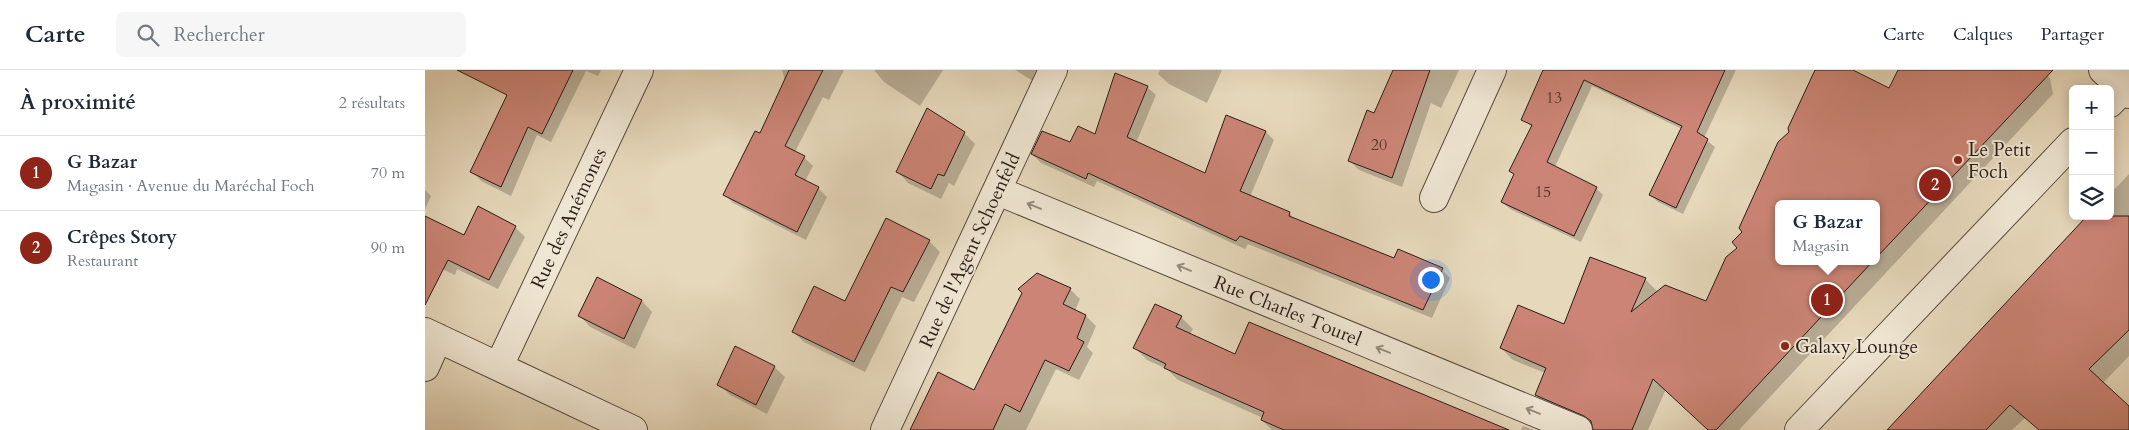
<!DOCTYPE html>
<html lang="fr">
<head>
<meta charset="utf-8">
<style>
  :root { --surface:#fff; --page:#f6f6f7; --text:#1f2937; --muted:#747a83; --line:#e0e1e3; --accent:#8f2418 }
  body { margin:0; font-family:Cardo,serif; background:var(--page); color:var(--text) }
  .controls { position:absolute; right:15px; top:15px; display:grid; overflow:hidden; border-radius:8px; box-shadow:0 2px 12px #0003 }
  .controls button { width:45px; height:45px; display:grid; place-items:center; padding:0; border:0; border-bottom:1px solid var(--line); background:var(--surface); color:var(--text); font:25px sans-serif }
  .you { position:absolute; left:1005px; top:209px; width:18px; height:18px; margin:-12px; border:4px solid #fff; border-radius:50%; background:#1a73e8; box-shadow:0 0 0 8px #1a73e833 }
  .badge { display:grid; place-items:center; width:32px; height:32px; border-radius:50%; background:var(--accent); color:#fff; font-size:16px; font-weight:700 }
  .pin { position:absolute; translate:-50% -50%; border:2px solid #fff; box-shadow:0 1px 5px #0006 }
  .popup { position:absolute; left:1350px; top:130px; width:105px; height:65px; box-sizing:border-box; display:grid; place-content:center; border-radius:8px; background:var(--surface); filter:drop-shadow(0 1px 4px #0005); font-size:16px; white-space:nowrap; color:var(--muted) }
  .popup b { font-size:19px; color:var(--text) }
  .popup::after { content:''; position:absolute; left:50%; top:100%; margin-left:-10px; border:10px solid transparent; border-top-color:var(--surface) }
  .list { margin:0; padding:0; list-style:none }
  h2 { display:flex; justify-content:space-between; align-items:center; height:65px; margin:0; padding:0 20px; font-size:21px }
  h2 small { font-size:16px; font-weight:400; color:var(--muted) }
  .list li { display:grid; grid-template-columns:32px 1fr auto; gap:15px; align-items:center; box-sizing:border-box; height:75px; padding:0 20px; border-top:1px solid var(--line) }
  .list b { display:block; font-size:19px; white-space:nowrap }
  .list p { margin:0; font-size:16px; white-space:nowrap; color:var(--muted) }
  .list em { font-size:16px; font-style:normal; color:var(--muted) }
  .icon { flex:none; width:28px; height:28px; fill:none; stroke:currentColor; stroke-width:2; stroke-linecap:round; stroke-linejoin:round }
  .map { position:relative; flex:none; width:1704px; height:360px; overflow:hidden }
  header { display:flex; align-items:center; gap:30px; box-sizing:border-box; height:70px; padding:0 25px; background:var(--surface); border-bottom:1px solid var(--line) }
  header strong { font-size:24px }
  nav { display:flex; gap:28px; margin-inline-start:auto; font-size:18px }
  .search { width:350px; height:45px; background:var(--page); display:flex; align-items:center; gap:12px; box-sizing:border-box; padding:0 18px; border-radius:8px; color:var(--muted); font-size:19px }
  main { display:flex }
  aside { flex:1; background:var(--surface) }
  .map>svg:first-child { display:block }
  .shadow { fill:#0003; fill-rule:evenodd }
  .building { fill:#cb8475; stroke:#281c16 }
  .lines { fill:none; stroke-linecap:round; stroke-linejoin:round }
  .minor-casing { stroke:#584b3f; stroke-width:30 }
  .tertiary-casing { stroke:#584b3f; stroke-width:30 }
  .minor { stroke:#efe6d3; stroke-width:28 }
  .tertiary { stroke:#efe6d3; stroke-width:28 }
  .oneway { stroke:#958b7e }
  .poi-dot { fill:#8f2418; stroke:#efe6d3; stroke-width:2 }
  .labels { text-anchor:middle; stroke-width:4; stroke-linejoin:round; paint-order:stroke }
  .number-label { font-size:16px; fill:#51362e }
  .poi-label { font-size:19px; fill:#281c16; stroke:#efe6d3; text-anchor:start }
  .street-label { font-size:19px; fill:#281c16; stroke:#efe6d3 }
</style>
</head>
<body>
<header>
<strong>Carte</strong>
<div class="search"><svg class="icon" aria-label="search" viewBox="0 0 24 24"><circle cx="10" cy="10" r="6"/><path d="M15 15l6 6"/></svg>Rechercher</div>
<nav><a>Carte</a><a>Calques</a><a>Partager</a></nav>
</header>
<main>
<aside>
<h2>À proximité<small>2 résultats</small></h2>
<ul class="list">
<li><span class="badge">1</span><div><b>G Bazar</b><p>Magasin · Avenue du Maréchal Foch</p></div><em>70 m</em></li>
<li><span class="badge">2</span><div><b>Crêpes Story</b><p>Restaurant</p></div><em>90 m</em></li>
</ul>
</aside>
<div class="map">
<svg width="1704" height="360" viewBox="0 0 1704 360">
  <rect width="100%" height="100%" fill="#e6d8bb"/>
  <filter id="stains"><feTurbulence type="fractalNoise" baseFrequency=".004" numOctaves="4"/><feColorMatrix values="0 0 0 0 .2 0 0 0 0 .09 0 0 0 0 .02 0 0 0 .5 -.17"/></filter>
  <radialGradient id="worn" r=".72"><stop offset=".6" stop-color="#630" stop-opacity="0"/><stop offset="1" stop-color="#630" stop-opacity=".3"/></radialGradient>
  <path class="shadow" d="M 96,0 L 176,0 L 173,6 L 161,1 L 126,72 L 112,65 L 86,126 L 56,111 L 47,101 Z
    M 357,0 L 419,0 L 404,30 L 398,27 L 370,82 L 379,87 L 388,96 L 380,111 L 393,118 L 402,127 L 381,170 L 308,133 L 299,124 L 335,65 L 360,11 Z
    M 449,0 L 518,0 L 495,36 L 459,12 Z
    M 590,0 L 617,0 L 611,13 Z
    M 735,0 L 797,0 L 782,33 L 744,14 L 733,4 Z
    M 969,0 L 1034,0 L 1016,38 L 1006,33 L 977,117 L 934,100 L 924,90 L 950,44 Z
    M 1120,0 L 1311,0 L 1279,68 L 1290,77 L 1258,144 L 1233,132 L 1226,125 L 1257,59 L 1167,16 L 1130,97 L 1171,118 L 1178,125 L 1156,172 L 1085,139 L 1077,132 L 1090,105 L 1107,57 L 1098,49 Z
    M 1392,0 L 1425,0 L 1465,20 L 1474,0 L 1617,0 L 1625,8 L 1628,24 L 1314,360 L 1284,360 L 1241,319 L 1223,360 L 1169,360 L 1170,358 L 1123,337 L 1111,325 L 1120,303 L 1088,290 L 1076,278 L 1140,256 L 1220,209 L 1233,222 L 1281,233 L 1314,178 ZM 1353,134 L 1451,134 L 1451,191 L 1353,191 Z
    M 722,17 L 731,25 L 711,73 L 780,105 L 841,62 L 849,70 L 825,127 L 865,144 L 872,151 L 970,189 L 1017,200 L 1025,208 L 1007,248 L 823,174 L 820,179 L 672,111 L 669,117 L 616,93 L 607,84 L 670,66 Z
    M 503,40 L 539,63 L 550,74 L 529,116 L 524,113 L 516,129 L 483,113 L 473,102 Z
    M 1704,104 L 1704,286 L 1678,313 L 1704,338 L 1704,360 L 1622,360 L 1607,345 L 1602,350 L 1600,348 L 1587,360 L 1465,360 L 1685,146 L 1685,124 Z
    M 0,120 L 6,126 L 0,139 Z
    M 0,147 L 39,166 L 90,157 L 100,167 L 73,219 L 32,199 L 30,205 L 0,191 Z
    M 462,150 L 504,171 L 515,182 L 489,232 L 477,227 L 440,302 L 379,272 L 368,262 L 421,233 Z
    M 172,209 L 217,231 L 227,242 L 210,279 L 165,257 L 155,246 Z
    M 645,219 L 655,229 L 650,241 L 661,246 L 671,256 L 662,277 L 668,283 L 654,310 L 631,299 L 601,360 L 487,360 L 550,322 Z
    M 756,247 L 768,259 L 765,264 L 810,286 L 1082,360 L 847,360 L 837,350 L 838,348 L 753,310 L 742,299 L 722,290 L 710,278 Z
    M 349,297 L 360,307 L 342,344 L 305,325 L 294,314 Z
    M 1098,356 L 1109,360 L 1096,360 Z"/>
  <path class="building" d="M 32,0 L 148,0 L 117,64 L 103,57 L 76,117 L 45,102 L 82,25 Z
    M 364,0 L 398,0 L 360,76 L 380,86 L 370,105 L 394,117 L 372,162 L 298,125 L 330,61 L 335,63 Z
    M 968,0 L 1005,0 L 967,108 L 923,91 L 942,40 L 949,43 Z
    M 1118,0 L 1300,0 L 1272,62 L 1283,69 L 1251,138 L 1224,125 L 1257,56 L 1159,10 L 1122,92 L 1172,117 L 1149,166 L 1076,132 L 1089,104 L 1084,101 L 1107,55 L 1096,50 Z
    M 1390,0 L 1428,0 L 1464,18 L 1473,0 L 1628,0 L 1451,188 L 1451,134 L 1353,134 L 1353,191 L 1448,191 L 1291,360 L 1283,360 L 1228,309 L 1207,360 L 1168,360 L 1166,351 L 1159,346 L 1110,325 L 1121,298 L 1075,278 L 1093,235 L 1139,254 L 1165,187 L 1221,208 L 1206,242 L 1240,215 L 1281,231 L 1301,187 L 1312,178 L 1307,172 L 1317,162 L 1314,158 L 1353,72 L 1364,62 L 1363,58 Z
    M 690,3 L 723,16 L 702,67 L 780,103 L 801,45 L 841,61 L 815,121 L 865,142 L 864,146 L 969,188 L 973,179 L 1018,198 L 998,240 L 815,166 L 811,171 L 663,103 L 661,109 L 606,84 L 617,61 L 645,72 L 653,56 L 670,64 Z
    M 502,38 L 540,62 L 519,106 L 513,104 L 506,119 L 471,102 Z
    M 53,136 L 91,156 L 64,210 L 23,190 L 0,235 L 0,146 L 39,165 Z
    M 1662,146 L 1704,146 L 1704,260 L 1664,299 L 1704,336 L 1704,360 L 1614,360 L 1585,335 L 1561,360 L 1462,360 Z
    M 461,148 L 505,170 L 478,222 L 466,217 L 429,292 L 367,262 L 389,216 L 420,231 Z
    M 612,203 L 646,218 L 638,234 L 661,245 L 652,268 L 659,272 L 644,301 L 620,290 L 595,342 L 580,334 L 568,360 L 485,360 L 513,302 L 549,320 L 597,223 L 593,219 Z
    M 172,207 L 217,230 L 199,269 L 153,246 Z
    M 730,234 L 757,246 L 751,257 L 810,284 L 824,252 L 1084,360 L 859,360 L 836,350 L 839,342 L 739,298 L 741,294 L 708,278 Z
    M 310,276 L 350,296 L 331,335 L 292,315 Z"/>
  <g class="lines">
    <g class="minor-casing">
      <path id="minor" d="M 1678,0 L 1704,24
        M 573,121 L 1153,360
        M 1009,128 L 1067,0
        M 0,262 L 208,360
        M 74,296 L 214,0
        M 0,297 L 13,268
        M 460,360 L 628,0"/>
    </g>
    <g class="tertiary-casing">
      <path id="tertiary" d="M 1685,33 L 1704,13
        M 1374,360 L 1648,72"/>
    </g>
    <use href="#minor" class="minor"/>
    <use href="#tertiary" class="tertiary"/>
  </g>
  <defs><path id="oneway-shaft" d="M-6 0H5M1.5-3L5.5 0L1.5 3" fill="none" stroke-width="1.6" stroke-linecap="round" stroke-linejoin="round" transform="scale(1.25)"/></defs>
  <g class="oneway">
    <use href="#oneway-shaft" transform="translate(609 136) rotate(-158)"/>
    <use href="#oneway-shaft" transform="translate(759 198) rotate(-158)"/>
    <use href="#oneway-shaft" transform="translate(958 280) rotate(-158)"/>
    <use href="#oneway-shaft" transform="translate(1108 341) rotate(-158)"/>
  </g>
  <g class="poi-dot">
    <circle cx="1533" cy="90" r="5"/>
    <circle cx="1360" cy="276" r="5"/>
  </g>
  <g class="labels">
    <g class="number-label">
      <text x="1129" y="33">13</text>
      <text x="954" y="80">20</text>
      <text x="1118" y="127">15</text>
    </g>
    <g class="poi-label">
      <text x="1543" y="86">Le Petit<tspan x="1543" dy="22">Foch</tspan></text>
      <text x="1370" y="283">Galaxy Lounge</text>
    </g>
    <g class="street-label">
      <text transform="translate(143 148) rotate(-65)" y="7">Rue des Anémones</text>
      <text transform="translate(544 180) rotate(-65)" y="7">Rue de l'Agent Schoenfeld</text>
      <text transform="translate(863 240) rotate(22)" y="7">Rue Charles Tourel</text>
    </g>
  </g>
  <rect width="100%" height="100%" filter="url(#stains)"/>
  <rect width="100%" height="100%" fill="url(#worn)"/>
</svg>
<div class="controls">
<button>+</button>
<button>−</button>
<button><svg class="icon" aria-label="layers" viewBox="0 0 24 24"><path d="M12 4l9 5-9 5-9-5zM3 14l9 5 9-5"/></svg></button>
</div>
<div class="you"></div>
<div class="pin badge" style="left:1402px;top:230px">1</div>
<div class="popup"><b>G Bazar</b>Magasin</div>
<div class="pin badge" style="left:1510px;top:115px">2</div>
</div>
</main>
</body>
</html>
